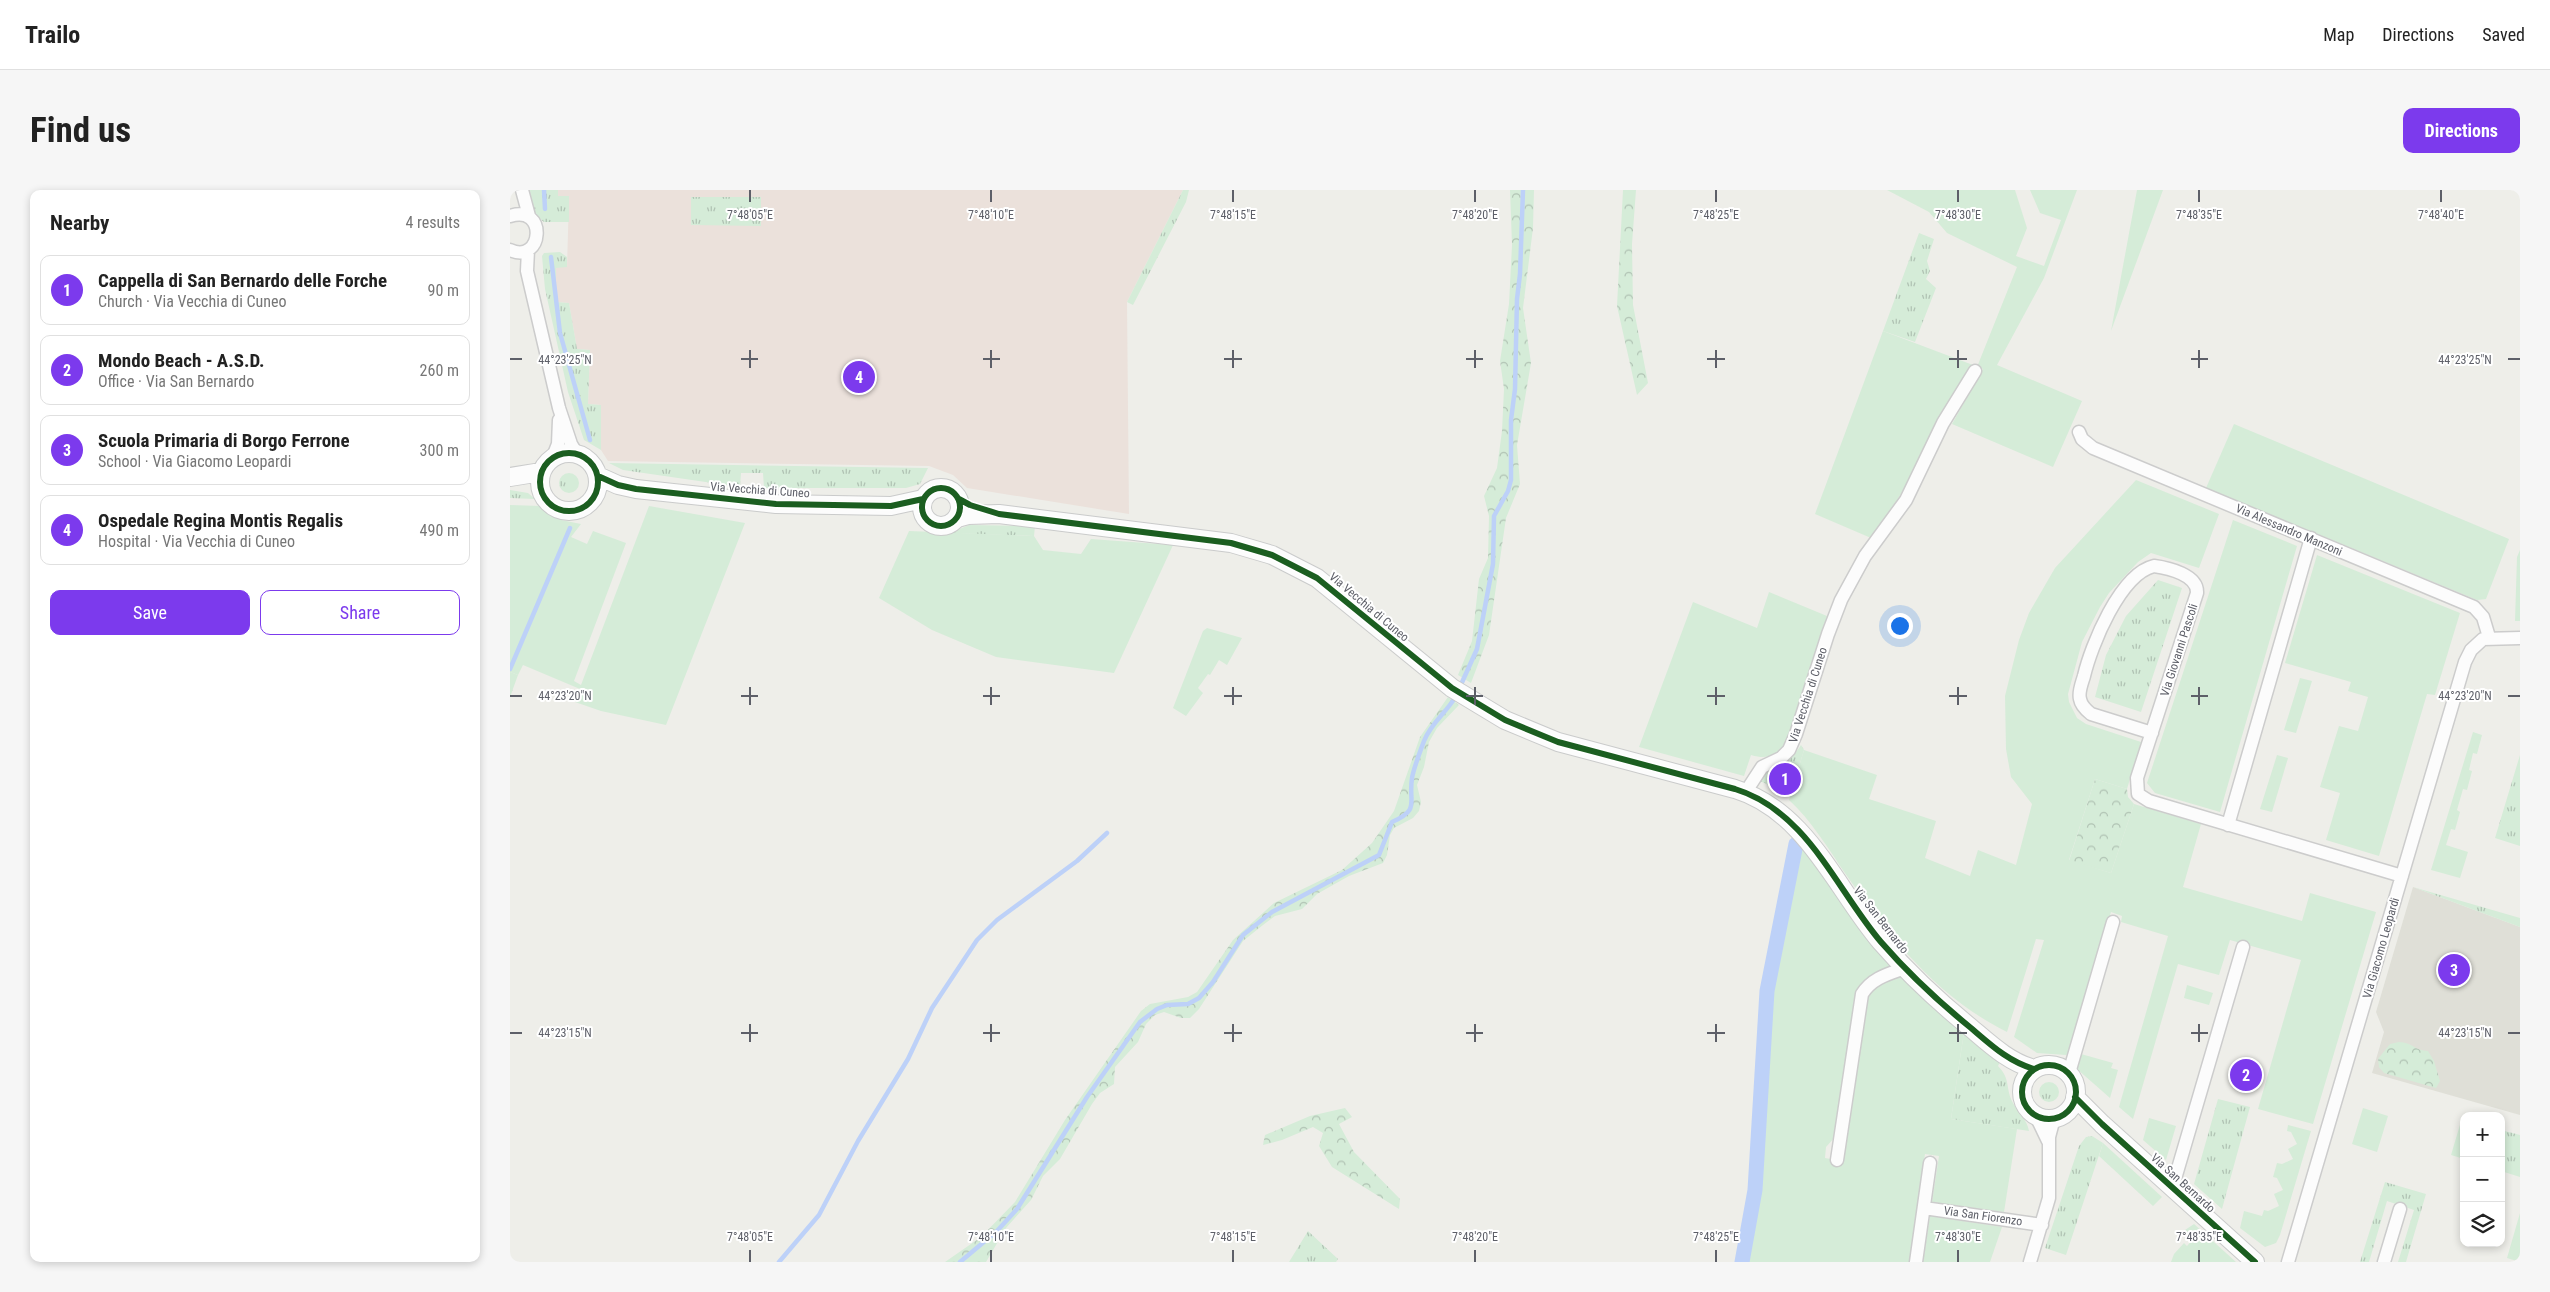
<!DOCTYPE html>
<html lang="en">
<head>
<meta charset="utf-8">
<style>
  :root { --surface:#fff; --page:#f6f6f6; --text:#222; --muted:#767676; --line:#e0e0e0; --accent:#7c3aed }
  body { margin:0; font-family:"Roboto Condensed",sans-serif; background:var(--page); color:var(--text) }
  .controls { position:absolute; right:15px; bottom:15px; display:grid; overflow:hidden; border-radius:10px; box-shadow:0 2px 8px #0003 }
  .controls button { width:45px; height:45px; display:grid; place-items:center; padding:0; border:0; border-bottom:1px solid var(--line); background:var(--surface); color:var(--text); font:25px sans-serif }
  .you { position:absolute; left:1389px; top:435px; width:18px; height:18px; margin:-12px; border:4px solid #fff; border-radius:50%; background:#1a73e8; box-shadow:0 0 0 8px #1a73e833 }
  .badge { display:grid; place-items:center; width:32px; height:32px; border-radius:50%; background:var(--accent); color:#fff; font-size:16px; font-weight:700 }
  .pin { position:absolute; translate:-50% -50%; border:2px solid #fff; box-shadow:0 1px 5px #0006 }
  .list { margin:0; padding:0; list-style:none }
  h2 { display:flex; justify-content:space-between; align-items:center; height:65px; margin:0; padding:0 20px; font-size:21px }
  h2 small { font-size:16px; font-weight:400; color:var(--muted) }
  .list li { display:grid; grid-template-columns:32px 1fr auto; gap:15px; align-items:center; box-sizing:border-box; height:70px; margin:0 10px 10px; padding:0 10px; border:1px solid var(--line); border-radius:10px }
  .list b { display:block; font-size:19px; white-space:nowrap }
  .list p { margin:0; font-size:16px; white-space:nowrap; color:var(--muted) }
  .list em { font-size:16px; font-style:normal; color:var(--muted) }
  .actions { display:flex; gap:10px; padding:15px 20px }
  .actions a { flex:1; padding:11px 0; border:1px solid var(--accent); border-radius:10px; text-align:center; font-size:18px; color:var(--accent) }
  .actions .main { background:var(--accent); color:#fff }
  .icon { flex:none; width:28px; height:28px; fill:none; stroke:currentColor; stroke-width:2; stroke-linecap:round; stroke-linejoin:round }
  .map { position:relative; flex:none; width:2010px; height:1072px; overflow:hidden; border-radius:10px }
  header { display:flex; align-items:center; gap:30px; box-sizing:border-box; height:70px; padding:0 25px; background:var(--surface); border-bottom:1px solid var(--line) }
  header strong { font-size:24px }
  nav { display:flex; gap:28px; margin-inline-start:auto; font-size:18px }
  .intro { display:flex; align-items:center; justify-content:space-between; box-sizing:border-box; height:120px; padding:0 30px }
  h1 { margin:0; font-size:35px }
  .button { padding:12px 22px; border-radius:10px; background:var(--accent); color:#fff; font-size:18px; font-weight:700 }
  main { display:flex; gap:30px; padding:0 30px }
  aside { flex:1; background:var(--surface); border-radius:10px; box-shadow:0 2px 8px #0003 }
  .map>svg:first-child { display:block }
  .education { fill:#dfdfd7 }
  .medical { fill:#ebe1db }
  .grass { fill:url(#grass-tufts) }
  .forest { fill:url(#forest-crowns) }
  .green { fill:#d5ecd8 }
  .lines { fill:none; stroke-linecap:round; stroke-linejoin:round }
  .stream { stroke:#bdd1f8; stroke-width:4.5 }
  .canal { stroke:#bdd1f8; stroke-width:15 }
  .street-casing { stroke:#ccc; stroke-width:15 }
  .secondary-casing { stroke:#cacbcb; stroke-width:20 }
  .street { stroke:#fcfcfc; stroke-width:12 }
  .secondary { stroke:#fcfcfc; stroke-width:18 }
  .cycleway-casing { stroke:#fff; stroke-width:9 }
  .cycleway { stroke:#1b5e20; stroke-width:6 }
  .ticks { fill:none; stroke:#5d5f68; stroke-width:2 }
  .labels { text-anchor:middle; stroke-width:4; stroke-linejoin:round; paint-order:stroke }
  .street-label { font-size:12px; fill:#5d5f68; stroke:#fff }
  .ticks-label { font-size:12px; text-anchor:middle; fill:#5d5f68; stroke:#fff; stroke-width:4; stroke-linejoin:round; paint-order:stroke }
</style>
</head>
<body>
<header>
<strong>Trailo</strong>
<nav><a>Map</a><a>Directions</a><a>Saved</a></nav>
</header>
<div class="intro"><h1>Find us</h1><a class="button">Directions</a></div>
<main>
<aside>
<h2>Nearby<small>4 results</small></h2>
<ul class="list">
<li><span class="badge">1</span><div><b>Cappella di San Bernardo delle Forche</b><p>Church · Via Vecchia di Cuneo</p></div><em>90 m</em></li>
<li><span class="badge">2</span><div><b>Mondo Beach - A.S.D.</b><p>Office · Via San Bernardo</p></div><em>260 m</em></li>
<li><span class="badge">3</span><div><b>Scuola Primaria di Borgo Ferrone</b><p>School · Via Giacomo Leopardi</p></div><em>300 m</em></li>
<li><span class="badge">4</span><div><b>Ospedale Regina Montis Regalis</b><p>Hospital · Via Vecchia di Cuneo</p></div><em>490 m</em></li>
</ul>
<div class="actions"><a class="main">Save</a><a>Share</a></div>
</aside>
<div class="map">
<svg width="2010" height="1072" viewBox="0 0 2010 1072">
  <defs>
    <pattern id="grass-tufts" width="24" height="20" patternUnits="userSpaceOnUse" patternTransform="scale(1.25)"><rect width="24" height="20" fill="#d5ecd8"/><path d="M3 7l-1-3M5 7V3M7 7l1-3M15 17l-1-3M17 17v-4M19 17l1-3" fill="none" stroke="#b0c2b3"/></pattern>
    <pattern id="forest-crowns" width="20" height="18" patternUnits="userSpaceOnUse" patternTransform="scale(1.25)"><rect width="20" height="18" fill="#d5ecd8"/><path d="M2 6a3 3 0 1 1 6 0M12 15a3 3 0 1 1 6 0" fill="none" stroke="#b0c2b3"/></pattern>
  </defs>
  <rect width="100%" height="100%" fill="#eeeee9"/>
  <path class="education" d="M 1903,697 L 2010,737 L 2010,925 L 1862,883 L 1874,842 L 1866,822 Z"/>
  <path class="medical" d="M 48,0 L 673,0 L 617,112 L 619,324 L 457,298 L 443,285 L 419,276 L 98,271 L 91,260 L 91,215 L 78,214 L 80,160 L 67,159 L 59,113 L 46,112 L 46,77 L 57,77 L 59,7 L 48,6 Z"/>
  <path class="grass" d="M 20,0 L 48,0 L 48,6 L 59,6 L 59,32 L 34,32 C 22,22 21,16 20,0 Z
    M 673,0 L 679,0 L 676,12 L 623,115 L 617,112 Z
    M 181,7 L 251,7 L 251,36 L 181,35 Z
    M 1409,43 L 1424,49 L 1417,71 L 1420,81 L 1416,89 L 1426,98 L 1405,152 L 1373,141 Z
    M 50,62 L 57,67 L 57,77 L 46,78 L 46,112 L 59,113 L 67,159 L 80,160 L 78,214 L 91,215 L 91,260 L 74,250 L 58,202 L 35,99 L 32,66 L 34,63 Z
    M 99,273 L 418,278 L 410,294 L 396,298 L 254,298 L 253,283 L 231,283 L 230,297 L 113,280 Z
    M49 293a10 10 0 1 1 20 0a10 10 0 1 1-20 0Z
    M 0,300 L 18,303 L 25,309 L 0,308 Z
    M 459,335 L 525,336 L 524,346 L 440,343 Z
    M 1648,390 L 1672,398 L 1631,522 L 1585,507 L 1596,465 L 1616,426 Z
    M 1291,555 L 1294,560 L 1281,603 L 1279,603 L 1286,581 L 1272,576 L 1265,598 L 1250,591 C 1260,575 1280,574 1291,555 Z
    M 2010,565 L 2010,656 L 1985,648 Z
    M 1903,697 L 2010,728 L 2010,737 Z
    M 1454,842 L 1490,872 L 1488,876 C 1501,889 1495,898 1503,913 C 1508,923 1517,929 1519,941 L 1441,929 Z
    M1529 902a10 10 0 1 1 20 0a10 10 0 1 1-20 0Z
    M 1708,909 L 1740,917 L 1712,1019 L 1684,994 Z
    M 1952,928 L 1954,929 L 1954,969 L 1941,965 Z
    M 1991,940 L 2010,945 L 2010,987 L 1991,981 Z
    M 1582,946 L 1593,953 L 1556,1065 L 1535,1058 L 1569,956 L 1576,947 Z
    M 1875,992 L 1916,1004 L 1896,1072 L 1888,1072 L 1904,1020 L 1877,1011 L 1859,1072 L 1850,1072 Z
    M 798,1041 L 828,1069 L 826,1072 L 779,1072 Z"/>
  <path class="forest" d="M 1000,0 L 1024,0 L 1023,38 L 1013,118 L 1021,173 L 1007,255 L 1010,294 L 996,328 L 979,445 L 961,493 L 948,485 L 962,451 L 969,389 L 978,368 L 979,326 L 974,306 L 987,278 L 992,241 L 994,199 L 990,171 L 999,114 L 1002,55 Z
    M 1113,0 L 1126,0 L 1122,54 L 1123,115 L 1138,193 L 1127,205 L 1107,116 Z
    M 0,482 L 8,485 L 0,507 Z
    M 938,507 L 949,515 L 927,538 L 919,552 L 914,577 L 907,595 L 911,612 L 909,621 L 903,628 L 884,638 L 880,645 L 877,665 L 873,673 L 839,686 L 807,704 L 792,719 L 765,726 L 753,735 L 733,751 L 689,819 L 680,828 L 671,828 L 654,822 L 645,825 L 636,834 L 628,852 L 605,877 L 604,894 L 590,903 L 582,914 L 550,969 L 533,986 L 521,1010 L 496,1038 L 476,1072 L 435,1072 L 471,1047 L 505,1012 L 555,930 L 631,821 L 640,814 L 678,807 L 687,802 L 723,750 L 764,713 L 832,680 L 862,653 L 884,621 L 910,547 Z
    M 1585,589 L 1617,599 L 1618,607 L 1624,614 L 1601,683 L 1559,671 Z
    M 1889,852 C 1902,852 1905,861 1918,861 L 1924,871 L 1930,891 L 1926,898 L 1874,883 L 1869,877 L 1868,869 L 1880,854 Z
    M 835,918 L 842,927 L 829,934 L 844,962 L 890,1009 L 889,1019 L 822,977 L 809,956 L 813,943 L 803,937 L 772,950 L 753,955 L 755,945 L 800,926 Z
    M 1240,998 L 1236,1072 L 1225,1072 Z"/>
  <path class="green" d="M 1377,0 L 1505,0 L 1517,38 L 1506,66 L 1534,76 L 1551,30 L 1530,23 L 1520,0 L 1567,0 L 1534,88 L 1487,175 L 1572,211 L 1543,277 L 1442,234 L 1473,179 L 1467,177 L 1507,77 L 1437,43 L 1419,22 Z
    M 1627,0 L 1653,0 L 1601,141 Z
    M 1373,141 L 1463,175 C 1429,233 1402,294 1361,348 L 1305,324 Z
    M 1724,234 L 1999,349 L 1976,409 L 1967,410 L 1696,298 Z
    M 1626,290 L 1709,324 L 1689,378 L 1641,363 L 1628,372 L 1599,403 L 1590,417 L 1572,452 L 1558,504 L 1559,512 L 1567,528 L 1576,534 L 1631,552 L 1617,599 L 1585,589 L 1559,670 L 1601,683 L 1624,614 L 1691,634 L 1673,697 L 1792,731 L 1800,703 L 1866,722 L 1803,934 L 1748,919 L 1791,770 L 1720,750 L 1709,785 L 1668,774 L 1623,929 L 1609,917 L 1658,746 L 1611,732 L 1612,726 L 1601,722 L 1559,862 L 1556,865 L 1527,863 L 1504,847 L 1534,750 L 1526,749 L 1497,842 C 1427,807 1381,749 1337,686 C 1319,660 1302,631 1279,610 L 1294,560 L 1367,585 L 1359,609 L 1426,631 L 1415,668 L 1460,686 L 1468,660 L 1506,675 L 1522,614 L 1501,587 L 1496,559 L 1495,506 L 1509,450 L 1519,423 L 1545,378 Z
    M 0,315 L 31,316 L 51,330 L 71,334 L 61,347 L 77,354 L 83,341 L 116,353 L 64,491 L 71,495 L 139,316 L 235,333 L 156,535 L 91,521 L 65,512 L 70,499 L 13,475 L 8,485 L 0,482 Z
    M 1723,330 L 1787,356 L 1710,622 L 1645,603 L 1637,593 Z
    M 399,341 L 524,346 L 533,360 L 571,364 L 581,349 L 663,355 L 604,483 L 486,467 L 422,440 L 369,408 Z
    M 2010,360 L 2010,431 L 2005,431 L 2007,367 Z
    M 1807,365 L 1950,423 L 1925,505 L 1917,504 L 1869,666 L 1816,650 L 1830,603 L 1810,597 L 1829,536 L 1848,541 L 1858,507 L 1838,501 L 1841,492 L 1775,473 Z
    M 1259,402 L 1317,426 L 1277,552 C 1266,566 1258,570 1241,565 L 1234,586 L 1129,557 L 1183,412 L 1247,438 Z
    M 697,438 L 732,448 L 717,475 L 709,470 L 700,485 L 698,484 L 688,498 L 693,503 L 676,526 L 663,518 L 693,441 Z
    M 1790,488 L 1802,491 L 1786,543 L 1774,540 Z
    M 1963,542 L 1972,545 L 1967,564 L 1963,563 L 1959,580 L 1962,581 L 1957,600 L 1953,599 L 1947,620 L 1950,622 L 1945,640 L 1941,639 L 1936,655 L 1958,662 L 1950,688 L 1921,680 Z
    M 1767,565 L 1778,568 L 1762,622 L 1750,619 Z
    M 1284,645 L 1383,776 L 1360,786 L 1346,804 L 1325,947 L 1316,957 L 1315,968 L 1332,971 L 1358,806 L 1364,797 L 1390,785 L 1454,842 L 1441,929 L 1507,939 L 1494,1022 L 1422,1012 L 1429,966 L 1415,964 L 1400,1072 L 1236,1072 L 1253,797 Z
    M 1677,795 L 1703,803 L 1699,815 L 1674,808 Z
    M 1571,864 L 1603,873 L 1601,878 L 1608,880 L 1600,908 L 1567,879 Z
    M 1853,918 L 1878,926 L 1867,962 L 1842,954 Z
    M 1639,928 L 1666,936 L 1656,970 L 1633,950 Z
    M 1778,935 L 1801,941 L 1770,1045 L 1766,1053 L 1755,1057 L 1730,1038 L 1734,1021 L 1752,1026 L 1754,1020 L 1758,1021 L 1769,1016 L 1764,1004 L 1773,1000 L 1767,988 L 1763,987 L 1767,973 L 1772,974 L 1783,969 L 1778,959 L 1787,954 L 1781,942 L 1777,941 Z
    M 1593,953 L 1652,1007 L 1643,1016 L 1589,966 Z
    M 2010,1023 L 2010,1072 L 1997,1068 Z
    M 1420,1026 L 1492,1037 L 1480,1072 L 1413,1072 Z
    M 1684,1034 L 1726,1072 L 1661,1072 L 1664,1064 L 1674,1053 L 1677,1056 L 1684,1048 L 1675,1040 Z"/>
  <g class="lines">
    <path class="stream" d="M 34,0 L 35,19
      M 41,67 L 50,143 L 80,250
      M 0,479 L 60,338
      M 949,499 L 967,459 L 983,374 L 984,326 L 998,301 L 1001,290 L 1001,230 L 1005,199 L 1007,109 L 1010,84 L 1013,0
      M 269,1072 L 309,1025 L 348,951 L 398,869 L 422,818 L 467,750 L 487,730 L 567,671 L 597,643
      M 450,1072 L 487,1041 L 507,1019 L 577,907 L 630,832 L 647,819 L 657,815 L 678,814 L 689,808 L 703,792 L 733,745 L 762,722 L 869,665 L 882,632 C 911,619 898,613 902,588 C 904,577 910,562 914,551 C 921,533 937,522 946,506"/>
    <path class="canal" d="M 1232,1072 L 1245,1000 L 1257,801 L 1286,654"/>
    <g class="street-casing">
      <path id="street" d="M 12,0 L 19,26
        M 0,26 C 38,14 33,75 0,60
        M 18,60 L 17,81 L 49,218 L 61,254 L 67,264
        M 1569,242 L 1572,249 L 1583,258 L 1964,417 L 1973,427 L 1979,447
        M 43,267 L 48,254 L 49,230
        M 1642,543 L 1581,524 C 1576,520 1571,515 1570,509 C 1568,502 1572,493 1574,486 C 1581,456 1610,384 1644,376 C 1659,378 1688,385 1687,403 L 1627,588 L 1628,604 L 1639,611 L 1892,686
        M 1235,603 L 1252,577 L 1271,568 L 1279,560 L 1286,544 L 1318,444 L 1331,410 L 1355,366 L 1396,310 L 1433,233 L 1465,181
        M 1718,635 L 1801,348
        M 1559,883 L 1603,732
        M 1526,926 L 1538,951
        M 1327,970 L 1352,804 C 1362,788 1378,784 1395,778
        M 1662,999 L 1733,757
        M 1414,1018 L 1532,1035
        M 1406,1072 L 1420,973
        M 1520,1072 L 1539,1008 L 1539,947 L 1544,928
        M 1778,1072 L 1955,472 L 1961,460 L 1973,449 L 2010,448
        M 1874,1072 L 1890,1019"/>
    </g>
    <g class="secondary-casing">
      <path id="secondary" d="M30 292a29 29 0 1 1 58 0a29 29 0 1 1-58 0Z
        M 88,286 L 108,295 L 126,299 L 266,314 L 381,316 L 413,309
        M 0,287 L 31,282
        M412 317a19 19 0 1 1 38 0a19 19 0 1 1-38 0Z
        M 447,328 L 458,325 L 489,324 L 721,353 L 762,365 L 807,388 L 942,498 L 995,530 L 1048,552 L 1225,599 C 1297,621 1326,699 1371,752 C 1398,783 1429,812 1461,838 C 1481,855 1499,872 1524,879
        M1512 902a27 27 0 1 1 54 0a27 27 0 1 1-54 0Z
        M 1565,907 L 1592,934 L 1745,1072"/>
    </g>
    <use href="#street" class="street"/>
    <use href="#secondary" class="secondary"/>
    <g class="cycleway-casing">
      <path id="cycleway" d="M30 292a29 29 0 1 1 58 0a29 29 0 1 1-58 0Z
        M 88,286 L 108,295 L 126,299 L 266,314 L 381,316 L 413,309
        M412 317a19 19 0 1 1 38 0a19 19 0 1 1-38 0Z
        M 449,309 L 460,315 L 489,324 L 721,353 L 762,365 L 807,388 L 942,498 L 995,530 L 1048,552 L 1225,599 C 1297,621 1326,699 1371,752 C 1398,783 1429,812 1461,838 C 1481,855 1499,872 1524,879
        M1512 902a27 27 0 1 1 54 0a27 27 0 1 1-54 0Z
        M 1565,907 L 1592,934 L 1745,1072"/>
    </g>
    <use href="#cycleway" class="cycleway"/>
  </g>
  <path class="ticks" d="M 240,0 L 240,12M 481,0 L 481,12M 723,0 L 723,12M 965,0 L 965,12M 1206,0 L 1206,12M 1448,0 L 1448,12M 1689,0 L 1689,12M 1931,0 L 1931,12M 240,160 L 240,178M 481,160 L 481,178M 723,160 L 723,178M 965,160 L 965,178M 1206,160 L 1206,178M 1448,160 L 1448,178M 1689,160 L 1689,178M 0,169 L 12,169M 231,169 L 248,169M 473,169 L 490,169M 714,169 L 732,169M 956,169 L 973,169M 1197,169 L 1215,169M 1439,169 L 1457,169M 1681,169 L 1698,169M 1998,169 L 2010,169M 240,497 L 240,515M 481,497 L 481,515M 723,497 L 723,515M 965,497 L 965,515M 1206,497 L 1206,515M 1448,497 L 1448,515M 1689,497 L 1689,515M 0,506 L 12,506M 231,506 L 248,506M 473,506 L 490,506M 714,506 L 732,506M 956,506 L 973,506M 1197,506 L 1215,506M 1439,506 L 1457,506M 1681,506 L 1698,506M 1998,506 L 2010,506M 240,834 L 240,852M 481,834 L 481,852M 723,834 L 723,852M 965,834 L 965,852M 1206,834 L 1206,852M 1448,834 L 1448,852M 1689,834 L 1689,852M 0,843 L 12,843M 231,843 L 248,843M 473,843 L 490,843M 714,843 L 732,843M 956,843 L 973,843M 1197,843 L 1215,843M 1439,843 L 1457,843M 1681,843 L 1698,843M 1998,843 L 2010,843M 240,1060 L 240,1072M 481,1060 L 481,1072M 723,1060 L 723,1072M 965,1060 L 965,1072M 1206,1060 L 1206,1072M 1448,1060 L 1448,1072M 1689,1060 L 1689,1072"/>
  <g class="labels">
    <g class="street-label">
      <text transform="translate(250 300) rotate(4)" y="4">Via Vecchia di Cuneo</text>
      <text transform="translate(1779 340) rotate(23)" y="4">Via Alessandro Manzoni</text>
      <text transform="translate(859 417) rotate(40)" y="4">Via Vecchia di Cuneo</text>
      <text transform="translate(1669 460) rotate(-72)" y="4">Via Giovanni Pascoli</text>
      <text transform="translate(1298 505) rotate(-72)" y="4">Via Vecchia di Cuneo</text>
      <text transform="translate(1371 730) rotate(52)" y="4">Via San Bernardo</text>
      <text transform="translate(1871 758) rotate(-74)" y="4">Via Giacomo Leopardi</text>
      <text transform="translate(1673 993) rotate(42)" y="4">Via San Bernardo</text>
      <text transform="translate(1473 1026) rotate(8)" y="4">Via San Fiorenzo</text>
    </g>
  </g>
  <g class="ticks-label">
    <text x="240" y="29">7°48'05"E</text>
    <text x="481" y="29">7°48'10"E</text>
    <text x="723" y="29">7°48'15"E</text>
    <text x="965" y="29">7°48'20"E</text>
    <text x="1206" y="29">7°48'25"E</text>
    <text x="1448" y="29">7°48'30"E</text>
    <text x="1689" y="29">7°48'35"E</text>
    <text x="1931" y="29">7°48'40"E</text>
    <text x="55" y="174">44°23'25"N</text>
    <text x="1955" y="174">44°23'25"N</text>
    <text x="55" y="510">44°23'20"N</text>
    <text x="1955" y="510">44°23'20"N</text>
    <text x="55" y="847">44°23'15"N</text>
    <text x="1955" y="847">44°23'15"N</text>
    <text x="240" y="1051">7°48'05"E</text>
    <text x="481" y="1051">7°48'10"E</text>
    <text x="723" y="1051">7°48'15"E</text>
    <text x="965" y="1051">7°48'20"E</text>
    <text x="1206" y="1051">7°48'25"E</text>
    <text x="1448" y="1051">7°48'30"E</text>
    <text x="1689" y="1051">7°48'35"E</text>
  </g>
</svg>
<div class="controls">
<button>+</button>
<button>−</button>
<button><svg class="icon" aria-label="layers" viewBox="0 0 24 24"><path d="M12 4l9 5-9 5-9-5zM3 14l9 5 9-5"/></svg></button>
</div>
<div class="you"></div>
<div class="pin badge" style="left:1275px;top:589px">1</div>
<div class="pin badge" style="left:1736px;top:885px">2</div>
<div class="pin badge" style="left:1944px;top:780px">3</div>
<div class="pin badge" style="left:349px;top:187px">4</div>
</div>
</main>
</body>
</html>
